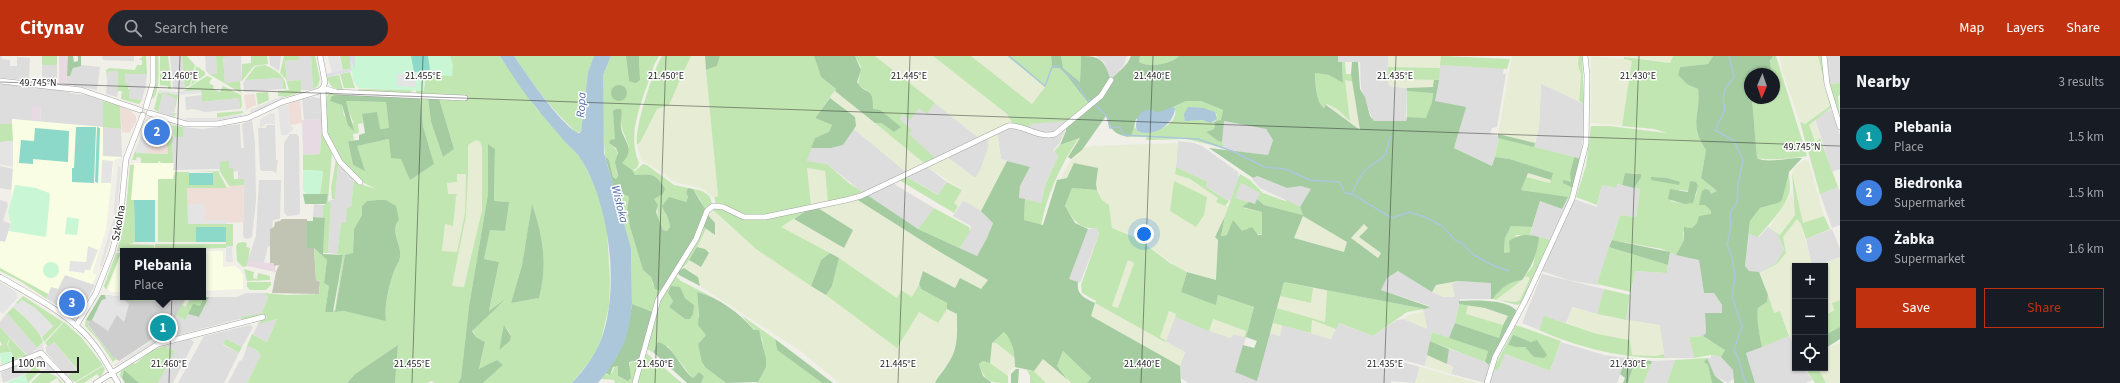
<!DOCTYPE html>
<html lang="en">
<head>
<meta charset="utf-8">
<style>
  :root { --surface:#171b24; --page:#242831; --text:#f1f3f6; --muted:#9ea1a6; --line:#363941; --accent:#c03110 }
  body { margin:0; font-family:"Source Sans 3",sans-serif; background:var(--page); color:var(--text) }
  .controls { position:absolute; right:12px; bottom:12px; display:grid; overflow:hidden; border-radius:0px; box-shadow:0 1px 3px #0004 }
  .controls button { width:36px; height:36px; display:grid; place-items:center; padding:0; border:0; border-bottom:1px solid var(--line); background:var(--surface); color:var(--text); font:20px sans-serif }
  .compass { position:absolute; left:1744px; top:12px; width:36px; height:36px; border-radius:50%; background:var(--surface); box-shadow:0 1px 3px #0004; rotate:182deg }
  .scale { position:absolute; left:12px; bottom:10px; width:67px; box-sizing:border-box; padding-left:4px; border:2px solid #202020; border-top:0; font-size:11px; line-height:14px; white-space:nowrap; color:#202020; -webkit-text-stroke:3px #fff; paint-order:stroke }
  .you { position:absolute; left:1144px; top:178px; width:14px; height:14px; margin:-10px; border:3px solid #fff; border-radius:50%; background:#1a73e8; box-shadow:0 0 0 6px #1a73e833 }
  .badge { display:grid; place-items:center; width:26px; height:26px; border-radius:50%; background:var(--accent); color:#fff; font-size:13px; font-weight:700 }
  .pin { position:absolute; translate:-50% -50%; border:2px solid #fff; box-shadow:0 1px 4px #0006 }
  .popup { position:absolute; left:120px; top:192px; width:86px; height:52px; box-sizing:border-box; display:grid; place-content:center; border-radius:0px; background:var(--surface); filter:drop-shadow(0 1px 3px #0005); font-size:13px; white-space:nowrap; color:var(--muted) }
  .popup b { font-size:15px; color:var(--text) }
  .popup::after { content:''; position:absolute; left:50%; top:100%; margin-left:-8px; border:8px solid transparent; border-top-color:var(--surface) }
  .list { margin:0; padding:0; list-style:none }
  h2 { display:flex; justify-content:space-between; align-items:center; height:52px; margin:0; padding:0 16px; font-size:17px }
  h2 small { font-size:13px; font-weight:400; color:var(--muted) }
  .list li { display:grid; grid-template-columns:26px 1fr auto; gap:12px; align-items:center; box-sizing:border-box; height:56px; padding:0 16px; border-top:1px solid var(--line) }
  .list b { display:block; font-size:15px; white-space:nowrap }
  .list p { margin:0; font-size:13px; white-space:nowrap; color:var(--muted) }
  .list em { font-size:13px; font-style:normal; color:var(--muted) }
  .actions { display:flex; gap:8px; padding:12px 16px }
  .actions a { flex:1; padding:9px 0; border:1px solid var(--accent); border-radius:0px; text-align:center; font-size:14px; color:var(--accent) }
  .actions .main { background:var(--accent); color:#fff }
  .icon { flex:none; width:22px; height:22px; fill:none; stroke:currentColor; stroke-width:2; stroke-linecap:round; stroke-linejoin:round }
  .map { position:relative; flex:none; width:1840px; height:327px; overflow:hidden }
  header { display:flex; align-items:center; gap:24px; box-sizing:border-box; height:56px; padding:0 20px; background:var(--accent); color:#fff }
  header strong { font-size:19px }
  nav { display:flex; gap:22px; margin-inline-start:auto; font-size:14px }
  .search { width:280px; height:36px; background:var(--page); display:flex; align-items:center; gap:10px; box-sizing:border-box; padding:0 14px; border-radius:22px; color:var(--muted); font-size:15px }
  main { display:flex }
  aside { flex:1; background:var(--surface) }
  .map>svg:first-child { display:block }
  .residential { fill:#dedddd }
  .commercial { fill:#efded8 }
  .industrial { fill:#e8dae3 }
  .education { fill:#f8fde4 }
  .religious { fill:#cecece }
  .construction { fill:#c1c4b3 }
  .farmland { fill:#e7edd5; fill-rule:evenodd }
  .grass { fill:#c2e6b2; fill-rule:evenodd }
  .forest { fill:#a4cca0; fill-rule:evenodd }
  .park { fill:#c9f6d5 }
  .pitch { fill:#8cd8c9 }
  .parking { fill:#e4e4e4 }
  .plaza { fill:#dedce6 }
  .water { fill:#acc7da }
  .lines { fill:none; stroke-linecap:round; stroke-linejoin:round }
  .stream { stroke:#acc7da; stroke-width:1.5 }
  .minor-casing { stroke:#a4a4a4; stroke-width:6 }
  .minor { stroke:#fff; stroke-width:5 }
  .ticks { fill:none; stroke:#202020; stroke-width:1; stroke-opacity:0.45 }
  .labels { text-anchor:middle; stroke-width:3; stroke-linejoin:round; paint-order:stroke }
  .street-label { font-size:11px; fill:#202020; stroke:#fff }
  .water-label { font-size:12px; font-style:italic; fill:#536ea9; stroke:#fff }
  .ticks-label { font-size:10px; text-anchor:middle; fill:#202020; stroke:#fff; stroke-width:3; stroke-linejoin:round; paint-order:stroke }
</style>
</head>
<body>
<header>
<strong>Citynav</strong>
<div class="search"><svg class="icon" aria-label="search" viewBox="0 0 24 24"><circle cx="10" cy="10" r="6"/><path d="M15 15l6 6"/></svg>Search here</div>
<nav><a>Map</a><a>Layers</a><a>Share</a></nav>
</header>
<main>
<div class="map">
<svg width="1840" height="327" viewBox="0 0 1840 327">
  <rect width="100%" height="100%" fill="#f0efe8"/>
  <path class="residential" d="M 0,0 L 2,0 L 2,3 L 10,4 L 10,10 L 17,10 L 17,1 L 30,2 L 29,24 L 0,22 Z
    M 102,0 L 134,0 L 134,5 L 103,4 Z
    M 170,0 L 182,0 L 185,32 L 183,34 L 173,32 Z
    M 205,0 L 216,0 L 217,18 L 209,18 L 206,15 Z
    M 223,0 L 241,0 L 242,25 L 225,27 Z
    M 269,0 L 281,0 L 279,15 L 270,9 Z
    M 299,0 L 311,0 L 313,33 L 308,34 L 301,34 L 300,24 L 287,25 L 285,5 L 299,4 Z
    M 1096,0 L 1127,0 L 1124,9 L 1111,24 L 1104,6 Z
    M 1338,0 L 1388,0 L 1389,30 L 1407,32 L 1406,65 L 1373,65 L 1361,32 L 1360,6 L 1338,6 Z
    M 1824,0 L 1840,0 L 1840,27 L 1827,28 Z
    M 42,9 L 57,9 L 57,27 L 42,25 Z
    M 81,9 L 100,11 L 97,34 L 66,28 L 67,20 L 70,20 L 73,12 Z
    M 1440,9 L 1504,12 L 1503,18 L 1506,18 L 1497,71 L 1492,72 L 1490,78 L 1498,80 L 1499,82 L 1493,110 L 1454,92 L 1457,82 L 1435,45 Z
    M 108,14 L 118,15 L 117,41 L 106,38 Z
    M 125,18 L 147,18 L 146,28 L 142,44 L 129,42 L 130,33 L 124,27 Z
    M 282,22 L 283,33 L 244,36 L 243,27 L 245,24 Z
    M 1541,27 L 1584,48 L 1584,74 L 1580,103 L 1534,91 L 1539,71 Z
    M 0,28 L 57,33 L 75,38 L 87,39 L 103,45 L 103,71 L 121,73 L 122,101 L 102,101 L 103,71 L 40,66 L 41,50 L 32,55 L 32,65 L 12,63 L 12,68 L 0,68 Z
    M 163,37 L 176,43 L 173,61 L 158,56 Z
    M 201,39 L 203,46 L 239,42 L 240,53 L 205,56 L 193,53 L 186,54 L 185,41 Z
    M 313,41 L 323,43 L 322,63 L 304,64 L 302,43 Z
    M 935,47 L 979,82 L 987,80 L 989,90 L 980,115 L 975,122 L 944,99 L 936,103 L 932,101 L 909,78 L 900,64 L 903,58 L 919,52 L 929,55 Z
    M 1831,53 L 1840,79 L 1840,113 L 1832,116 L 1815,63 Z
    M 252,64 L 255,88 L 256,144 L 252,181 L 248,183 L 244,182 L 243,178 L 244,123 L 238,123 L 238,115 L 233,116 L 233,112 L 229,112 L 229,105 L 221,115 L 219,113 L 174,114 L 172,81 L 183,81 L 183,71 L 203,73 L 240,68 L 241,92 L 244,92 L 242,68 Z
    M 1057,65 L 1065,65 L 1066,73 L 1059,88 L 1053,94 L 1058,100 L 1045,130 L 1041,147 L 1019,142 L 1020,130 L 1030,111 L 1001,103 L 997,75 L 1006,71 Z
    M 1223,65 L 1266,73 L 1273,84 L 1268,99 L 1234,96 L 1224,92 L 1221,84 Z
    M 267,69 L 275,69 L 276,104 L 278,104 L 276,117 L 272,115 L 262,115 L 260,113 L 258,72 L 266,72 Z
    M 853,72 L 906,116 L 890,123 L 897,130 L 934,152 L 918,173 L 872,144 L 827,108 L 807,105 L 811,92 L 831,92 L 843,89 Z
    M 290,78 L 297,78 L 299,81 L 300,157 L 298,159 L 287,160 L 284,156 L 284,87 Z
    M 1178,85 L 1194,87 L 1202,90 L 1238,116 L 1239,123 L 1230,145 L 1206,131 L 1208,126 L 1176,111 Z
    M 340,108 L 354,123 L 351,151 L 346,167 L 341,167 L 337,198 L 328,197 L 331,149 L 328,145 L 335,143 L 338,109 Z
    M 924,109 L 947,126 L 939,139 L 903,119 Z
    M 0,110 L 13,113 L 11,134 L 0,132 Z
    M 1256,120 L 1287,132 L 1301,130 L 1312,133 L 1300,151 L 1260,132 L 1252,123 Z
    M 259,124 L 281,124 L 280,163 L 273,164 L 272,174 L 270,174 L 270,191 L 268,190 L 264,207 L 247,206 L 256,180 Z
    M 1241,127 L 1261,137 L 1255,148 L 1234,142 Z
    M 1616,128 L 1640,133 L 1636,161 L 1620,159 L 1597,229 L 1568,224 L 1539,214 L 1552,185 L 1530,179 L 1540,145 L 1562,153 L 1568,141 L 1597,151 L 1602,129 L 1615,132 Z
    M 1838,131 L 1840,135 L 1840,169 L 1832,172 L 1820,138 Z
    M 0,144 L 7,146 L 8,149 L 3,165 L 11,168 L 5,186 L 0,185 Z
    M 963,144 L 985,157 L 993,166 L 987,182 L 977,200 L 960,192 L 971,172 L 971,170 L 953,160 Z
    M 314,148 L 323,149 L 322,162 L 313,161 Z
    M 1768,171 L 1778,179 L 1781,185 L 1784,193 L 1780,201 L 1776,207 L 1760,217 L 1749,215 L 1745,210 L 1749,178 L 1759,181 Z
    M 1097,172 L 1099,178 L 1080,227 L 1069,223 L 1088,173 Z
    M 1832,173 L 1840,193 L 1840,201 L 1817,210 L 1812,210 L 1806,183 Z
    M 1670,196 L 1699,203 L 1704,237 L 1714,237 L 1722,249 L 1722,257 L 1705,258 L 1706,277 L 1703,280 L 1689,281 L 1694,302 L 1665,302 L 1659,269 L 1626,264 L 1635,215 L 1667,217 Z
    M 1398,215 L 1443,241 L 1452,228 L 1458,225 L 1491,227 L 1491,243 L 1460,243 L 1455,267 L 1449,282 L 1432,276 L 1425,310 L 1396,302 L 1396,304 L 1420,311 L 1415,327 L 1391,325 L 1391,327 L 1188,327 L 1181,322 L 1180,310 L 1185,296 L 1165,286 L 1175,261 L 1231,282 L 1233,278 L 1246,281 L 1235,316 L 1262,305 L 1270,277 L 1280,280 L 1282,269 L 1331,283 L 1338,267 L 1373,280 L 1397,264 L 1404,263 L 1427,272 L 1423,253 L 1430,250 L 1381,234 L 1387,222 Z
    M 1542,218 L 1604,233 L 1597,258 L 1573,251 L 1566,267 L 1544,261 L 1539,274 L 1522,267 Z
    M 65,219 L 95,229 L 86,246 L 70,239 L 63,253 L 47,243 L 51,231 Z
    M 247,237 L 264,237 L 268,241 L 262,257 L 174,280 L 171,270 L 176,259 L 185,264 L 188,258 L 199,261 L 209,241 L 236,241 Z
    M 7,257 L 37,292 L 32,297 L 27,299 L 0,271 L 0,266 Z
    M 277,263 L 267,286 L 253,278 L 258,268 Z
    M 250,269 L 253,271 L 242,291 L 226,283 L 223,289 L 239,297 L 224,327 L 178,327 L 204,280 Z
    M 1789,280 L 1792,285 L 1795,283 L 1795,312 L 1803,312 L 1813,324 L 1805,327 L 1755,327 L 1746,297 Z
    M 190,283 L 194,286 L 173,327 L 158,327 L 175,295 L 165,290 Z
    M 53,285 L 77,314 L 68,321 L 46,296 L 46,291 Z
    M 1561,286 L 1604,299 L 1626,302 L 1617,327 L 1485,327 L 1451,318 L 1453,311 L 1447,308 L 1449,293 L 1476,302 L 1499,314 L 1504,298 L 1550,315 Z
    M 247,290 L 255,293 L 261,299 L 247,327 L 228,327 L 240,304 L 242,305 Z
    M 1711,299 L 1721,301 L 1733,314 L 1734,322 L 1732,324 L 1728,327 L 1715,320 L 1707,302 L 1711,302 Z
    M 1675,304 L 1667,327 L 1644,327 L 1652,305 Z
    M 21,306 L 22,308 L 26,308 L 30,316 L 3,327 L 1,317 Z"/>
  <path class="commercial" d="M 255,38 L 256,49 L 246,54 L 244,39 Z
    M 300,44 L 302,67 L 290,69 L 288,48 Z
    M 120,50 L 131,55 L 136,60 L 136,66 L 129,77 L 122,76 Z
    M 156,64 L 157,66 L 165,67 L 168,98 L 137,97 L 135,95 L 146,69 Z
    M 230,129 L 244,129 L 243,166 L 188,168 L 187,132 L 227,132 Z
    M 70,239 L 86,246 L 76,260 L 63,253 Z"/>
  <path class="industrial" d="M 59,0 L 69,0 L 66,28 L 59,27 Z
    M 32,50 L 41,50 L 40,66 L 32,65 Z
    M 322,63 L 320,98 L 303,99 L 302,64 Z
    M 247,206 L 274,207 L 276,216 L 247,210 Z"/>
  <path class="education" d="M 12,63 L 103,71 L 103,100 L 122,101 L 114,104 L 106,174 L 93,215 L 93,217 L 97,219 L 92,228 L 65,219 L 58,233 L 51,231 L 48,238 L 0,212 L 0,185 L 5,186 L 11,168 L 8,157 L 11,147 L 13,112 Z
    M 158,105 L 160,105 L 161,107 L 173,107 L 174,123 L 158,123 L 158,144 L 131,144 L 134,107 L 158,107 Z
    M 203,195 L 223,195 L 223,211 L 235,210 L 240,214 L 243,220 L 243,233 L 203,235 Z
    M 121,197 L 123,197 L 123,236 L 111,236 L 108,233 Z"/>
  <path class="religious" d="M 105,239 L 121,241 L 127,245 L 185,244 L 166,279 L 154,282 L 119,305 L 113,301 L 88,269 L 90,263 L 106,243 Z"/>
  <path class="construction" d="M 282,163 L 307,163 L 307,192 L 314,192 L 316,224 L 320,226 L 319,238 L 272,237 L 276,216 L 279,209 L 274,210 L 274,207 L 270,207 L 270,173 L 274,171 L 275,166 L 280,165 Z"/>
  <path class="farmland" d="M 691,0 L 705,0 L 718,141 L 714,142 L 701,132 L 674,126 L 660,115 L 641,104 L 637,89 L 641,85 L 657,53 L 676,35 Z
    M 875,0 L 933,0 L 1007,58 L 1013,68 L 979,82 Z
    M 971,0 L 1007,0 L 1045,31 L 1032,48 Z
    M 1388,0 L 1441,0 L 1440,12 L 1388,11 Z
    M 1512,0 L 1579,0 L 1581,26 L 1579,31 L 1579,45 L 1541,28 L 1539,71 L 1535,87 L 1498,78 Z
    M 1591,0 L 1633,4 L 1622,70 L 1591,67 Z
    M 1624,0 L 1673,0 L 1670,7 Z
    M 1780,0 L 1818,0 L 1830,50 L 1805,68 L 1800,66 L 1782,15 Z
    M 1349,23 L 1354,26 L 1361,74 L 1326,49 L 1337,53 L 1350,64 L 1345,24 Z
    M 1388,23 L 1434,24 L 1434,31 L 1407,32 L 1389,30 Z
    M 835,35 L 857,51 L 924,107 L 906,116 L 853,72 L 855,61 L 830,42 Z
    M 1815,65 L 1820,82 L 1815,86 L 1809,69 Z
    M 997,77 L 1001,103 L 1007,105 L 981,155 L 963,144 L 958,150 L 954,147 L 962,133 L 925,110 L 945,100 L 975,122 L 980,115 L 989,90 L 987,81 Z
    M 476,84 L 480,86 L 482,91 L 482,154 L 464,231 L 452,230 L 466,160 L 468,120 L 468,89 Z
    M 1178,87 L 1175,118 L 1190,123 L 1218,142 L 1216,146 L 1229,151 L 1215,181 L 1218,184 L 1216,224 L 1180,213 L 1145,187 L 1132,179 L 1112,172 L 1109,149 L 1102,144 L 1096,128 L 1067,123 L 1060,124 L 1070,105 L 1085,92 L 1093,90 ZM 1174,125 L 1207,141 L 1203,157 Z
    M 1804,104 L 1809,106 L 1824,160 L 1803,168 L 1792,117 L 1794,112 Z
    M 807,112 L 825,115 L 828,147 L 811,150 Z
    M 1528,117 L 1551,124 L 1551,127 L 1526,121 Z
    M 457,118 L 466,118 L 465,157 L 457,197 L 442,195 L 445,168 L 453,169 L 456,141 L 456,138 L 448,139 L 447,127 Z
    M 1792,137 L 1796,155 L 1795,159 L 1780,179 L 1769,172 Z
    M 856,143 L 940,196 L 988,224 L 981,234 L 955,232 L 923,215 L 912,242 L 897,242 L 839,202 L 781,171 L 794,163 L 844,192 L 853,174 L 818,152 Z
    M 712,153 L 756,193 L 837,246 L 897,291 L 919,255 L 938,267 L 947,253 L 952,254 L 957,258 L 958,285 L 952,302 L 939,318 L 935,327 L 839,327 L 802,296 L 700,230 L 699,224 L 694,217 L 684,212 L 689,204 L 701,211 L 705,193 L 697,191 L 706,173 L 715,179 L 716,172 L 712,163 L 708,159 Z
    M 1303,159 L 1348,186 L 1344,196 L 1294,182 Z
    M 1797,163 L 1801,168 L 1812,210 L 1795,210 L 1795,283 L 1792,285 L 1780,255 L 1774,257 L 1760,217 L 1777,208 L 1786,197 L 1783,181 Z
    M 1364,168 L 1368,172 L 1359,181 L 1381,197 L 1378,202 L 1350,182 Z
    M 1840,201 L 1840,244 L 1832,247 L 1834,254 L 1825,260 L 1825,210 L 1818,210 Z
    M 1128,204 L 1134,207 L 1118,252 L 1112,250 Z
    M 1525,220 L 1530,222 L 1520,244 L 1515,246 L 1496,244 L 1522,224 Z
    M 1452,225 L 1458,225 L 1452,228 L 1455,241 L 1443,241 L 1432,236 L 1436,229 Z
    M 1313,232 L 1327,234 L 1325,266 L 1277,252 L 1280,240 L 1311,247 Z
    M 1095,247 L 1185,296 L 1180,310 L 1090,260 Z
    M 1468,249 L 1485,252 L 1508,260 L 1503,269 L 1465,258 Z
    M 1572,251 L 1606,261 L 1660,269 L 1664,298 L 1656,300 L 1632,299 L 1630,284 L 1597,278 L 1567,267 Z
    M 1169,255 L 1176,258 L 1166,285 L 1160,281 Z
    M 1424,255 L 1427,273 L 1404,263 L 1409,259 Z
    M 1212,263 L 1246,275 L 1244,281 L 1233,278 L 1231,282 L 1209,275 Z
    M 1311,264 L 1336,273 L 1331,283 L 1311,277 Z
    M 1273,267 L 1282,269 L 1280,280 L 1270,277 Z
    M 992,287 L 996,287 L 1015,302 L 1015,311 L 1009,315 L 1008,320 L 990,307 Z
    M 1840,287 L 1840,327 L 1826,327 L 1818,312 L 1825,312 L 1825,293 Z
    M 1427,299 L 1453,311 L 1451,318 L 1425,310 Z
    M 1043,303 L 1068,324 L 1071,327 L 1046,327 L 1034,315 Z
    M 1420,311 L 1478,327 L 1415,327 Z"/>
  <path class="grass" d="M 42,0 L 57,0 L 57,9 L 42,9 Z
    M 143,0 L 146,0 L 147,18 L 125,18 L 125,27 L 129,28 L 128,33 L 130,33 L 129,42 L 142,44 L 139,48 L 121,43 L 122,35 L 118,35 L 117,41 L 118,15 L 108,15 L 107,23 L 106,14 L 109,12 L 135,14 L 137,9 L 142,9 L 142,4 L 139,4 Z
    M 155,0 L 158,0 C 159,13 160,31 154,42 L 152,42 L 155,26 Z
    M 160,0 L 168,0 L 170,15 L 160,15 Z
    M 182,0 L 187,0 L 195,9 L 190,29 L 185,32 Z
    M 216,0 L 228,0 L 223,1 L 225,27 L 240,25 L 241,37 L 209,18 L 217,18 Z
    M 251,0 L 267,0 L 268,8 L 254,10 L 242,25 L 242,8 L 251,7 Z
    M 284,0 L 299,0 L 299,4 L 285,5 L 287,25 L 301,24 L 301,36 L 286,41 L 278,40 L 278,35 L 289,34 L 286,23 L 280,17 Z
    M 311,0 L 315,0 L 320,23 L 318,30 L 313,33 Z
    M 340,0 L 350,0 L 350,13 L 343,14 Z
    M 428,0 L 500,0 L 536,52 L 581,103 L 594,128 L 603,150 L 607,174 L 610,224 L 609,250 L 601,284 L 596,297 L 572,327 L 483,327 L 503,309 L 495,307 L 479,314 L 485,286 L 476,281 L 472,273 L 507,243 L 489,255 L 499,206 L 484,203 L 490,173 L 505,175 L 508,146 L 494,145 L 495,94 L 488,88 L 488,138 L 469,250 L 461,322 L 458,327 L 435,327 L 432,325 L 427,327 L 395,327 L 398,289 L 355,318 L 347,327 L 247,327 L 261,299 L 255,293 L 247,290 L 252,278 L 267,286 L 277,263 L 258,268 L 261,264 L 267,262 L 265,259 L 242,264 L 241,261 L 262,257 L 268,241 L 264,237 L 287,239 L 319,238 L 320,226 L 316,224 L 314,192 L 327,204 L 324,227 L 329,230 L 325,256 L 335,254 L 343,199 L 337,198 L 341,167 L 346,167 L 347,152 L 351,151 L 354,123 L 363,129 L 376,133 L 360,125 L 344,109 L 326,78 L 324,66 L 327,41 L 328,38 L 339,38 L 332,40 L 342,49 L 344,60 L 354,68 L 345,45 L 386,46 L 389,72 L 380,73 L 362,58 L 363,67 L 358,68 L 359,77 L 353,78 L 354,84 L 348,85 L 353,109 L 364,114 L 356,90 L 390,83 L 401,103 L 434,108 L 423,70 L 420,40 L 428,42 L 431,66 L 443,101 L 454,93 L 439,42 L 449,42 L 453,45 L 454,42 L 416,37 L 416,34 L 424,34 ZM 476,84 L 480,86 L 482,91 L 482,154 L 464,231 L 452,230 L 466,160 L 468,120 L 468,89 ZM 457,118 L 466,118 L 465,157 L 457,196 L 442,195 L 445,168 L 453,170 L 456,141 L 457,138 L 448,138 L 447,127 L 457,126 ZM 386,144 L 399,164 C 389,175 402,189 400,200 C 400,205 396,210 394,215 C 389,229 384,250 386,264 L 344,255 L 335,256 L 345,199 L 353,198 L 354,173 L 362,159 L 362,150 L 367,145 ZM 532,149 C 543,180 548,209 539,242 L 511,247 L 522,209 ZM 505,270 L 511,279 L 510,285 L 499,293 Z
    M 514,0 L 594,0 L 588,16 L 581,76 L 576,76 C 552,54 532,27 514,0 Z
    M 611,0 L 626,0 L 629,25 L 640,24 L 639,0 L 659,0 L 654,9 C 645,41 625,74 639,107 L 637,112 L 633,114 L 635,115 L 643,108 L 647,109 L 674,129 L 688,132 L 686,136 L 688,141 L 686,146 L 680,145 L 665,158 L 670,165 L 670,171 L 667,175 L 663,174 C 659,165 656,158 658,149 L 654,143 L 665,132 C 654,117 652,118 635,119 L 622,107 L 629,91 C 625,78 618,69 622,56 L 615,69 L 615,83 L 609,87 C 626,99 612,106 618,120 L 616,123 L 613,121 L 609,104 L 605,100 L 602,49 L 603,19 Z
    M 662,0 L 691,0 L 669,49 L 657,53 L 641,85 L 637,89 C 634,73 653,14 662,0 Z
    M 720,0 L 814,0 L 821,21 L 836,33 L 815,62 L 832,69 L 829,77 L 815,82 L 807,105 L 827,108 L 850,128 L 863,136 L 828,147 L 825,115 L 807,112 L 811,150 C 793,154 764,163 747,159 C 736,157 726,147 716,147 L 714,142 L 718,140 L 706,14 L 717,10 Z
    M 855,0 L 875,0 L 935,47 L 927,58 L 919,52 L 910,64 L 903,58 L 900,63 L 912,74 L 909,78 L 935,102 L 924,107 L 875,67 L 881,67 L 894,76 L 873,53 C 874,37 871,37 858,29 L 861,11 Z
    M 933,0 L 971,0 L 1032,48 L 1045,31 L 1007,0 L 1051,0 L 1052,12 L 1061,12 L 1089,48 L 1065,68 L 1065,65 L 1030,68 L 1028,74 L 1013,68 L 1007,58 Z
    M 1061,0 L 1081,0 L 1080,26 L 1063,12 Z
    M 1140,0 L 1179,0 C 1171,8 1149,12 1139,6 Z
    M 1441,0 L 1510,3 L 1507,13 L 1440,9 Z
    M 1579,0 L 1582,0 L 1584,48 L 1579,45 L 1581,19 L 1578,8 Z
    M 1673,0 L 1713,0 L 1708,8 L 1680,11 L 1678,19 L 1688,29 L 1698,33 C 1701,61 1688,67 1706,94 L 1701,122 L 1717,135 L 1699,149 L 1705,149 L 1711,155 L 1711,158 L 1697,167 L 1692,173 L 1687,171 L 1683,177 L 1684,184 L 1676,199 L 1662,193 L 1612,184 L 1620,159 L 1636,161 L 1640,133 L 1634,132 L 1641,122 L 1637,117 L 1625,117 L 1622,129 L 1617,128 L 1616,132 L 1602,129 L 1597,149 L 1576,141 L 1586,110 L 1591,70 L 1609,70 L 1667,77 L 1654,73 L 1622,70 L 1632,5 L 1624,3 L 1624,1 L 1670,7 ZM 1690,125 L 1698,130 L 1696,140 L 1684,148 L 1671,145 L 1679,134 L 1689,135 Z
    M 1773,0 L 1776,0 L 1807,100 C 1799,102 1763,105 1757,102 L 1752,42 L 1774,42 L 1774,18 L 1771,18 C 1769,11 1769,6 1773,0 Z
    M 1818,0 L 1823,0 L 1832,51 L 1809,69 L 1815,86 L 1820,82 L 1838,131 L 1820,138 L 1800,66 L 1805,68 L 1830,50 Z
    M 1342,6 L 1345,6 L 1346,18 L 1351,18 L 1354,26 L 1345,24 L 1350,65 L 1337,53 L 1327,48 L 1324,52 C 1315,46 1315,26 1315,17 L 1329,19 L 1343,27 Z
    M 265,9 C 275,14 287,20 286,33 L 283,33 L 282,22 L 245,24 L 255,11 Z
    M 196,10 L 205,16 L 205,19 L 191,29 Z
    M 1388,11 L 1440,12 L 1439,24 L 1388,23 Z
    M 350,16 L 355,32 L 344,32 L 340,18 Z
    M 160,17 L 170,17 L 171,33 L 168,33 L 168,30 L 160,29 Z
    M 339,19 L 343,34 C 333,33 330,31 327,21 Z
    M 207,20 L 212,22 L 209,27 L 214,30 L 213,33 L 220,36 L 223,30 L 241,39 L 242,50 L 240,53 L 239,42 L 202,46 L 201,34 L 179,36 L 183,35 Z
    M 1840,27 L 1840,39 L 1838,40 L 1840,66 L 1829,28 Z
    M 358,33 L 413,34 L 409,37 L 360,35 Z
    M 1407,35 L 1433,36 L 1432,46 L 1426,63 L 1407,61 Z
    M 163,36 L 178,39 L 174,57 L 177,58 L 173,61 L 176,43 L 163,37 L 158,56 L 154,53 L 158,37 Z
    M 268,36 L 269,44 L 258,49 L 256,37 Z
    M 103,45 L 120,50 L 121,73 L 103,71 Z
    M 1186,45 L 1201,45 L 1223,54 L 1221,65 L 1215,65 L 1217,58 L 1189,65 C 1198,63 1208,64 1215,68 L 1214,73 L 1206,76 L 1218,85 L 1222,86 L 1224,92 L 1186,83 L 1146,84 L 1146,81 L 1128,81 L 1132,78 L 1134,69 L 1137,75 C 1150,80 1182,69 1174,51 Z
    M 243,55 L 243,57 L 217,62 L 217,57 Z
    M 322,66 L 332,97 L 328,145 L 331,148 L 328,197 L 323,197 L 325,162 L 322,162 L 323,149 L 325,149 L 328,138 L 320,138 L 323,115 L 303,114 L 303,99 L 320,98 Z
    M 165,67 L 170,68 L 172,72 L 173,107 L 161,107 L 159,105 L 158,107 L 141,107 L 141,102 L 137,101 L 136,104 L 132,104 L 135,95 L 137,97 L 168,98 Z
    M 0,68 L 12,68 L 13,85 L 0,86 Z
    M 173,69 L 183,71 L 183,81 L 174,81 Z
    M 1499,82 L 1574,101 L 1570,117 L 1573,132 L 1569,142 L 1521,134 L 1526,121 L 1550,127 L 1552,117 L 1510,103 L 1495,101 Z
    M 1078,83 C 1060,110 1048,137 1041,169 L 1024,164 L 1025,143 L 1041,147 L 1045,130 L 1058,100 L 1054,95 L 1060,89 Z
    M 336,103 L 340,108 L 338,109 L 335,143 L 332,143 L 331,132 Z
    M 229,105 L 229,112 L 233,112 L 234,123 L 244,123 L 244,129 L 229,130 L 219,114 L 173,114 L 173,112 L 175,114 L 220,114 L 220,106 Z
    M 130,109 L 134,109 L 131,144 L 134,144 L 135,186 L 129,188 L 154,189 L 154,194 L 117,195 L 125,163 Z
    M 1176,111 L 1208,126 L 1206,131 L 1229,145 L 1225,150 L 1216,146 L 1218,142 L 1190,123 L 1175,118 Z
    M 218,115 L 227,132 L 187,132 L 188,168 L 233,168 L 233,190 L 226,192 L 155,194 L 155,188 L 226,188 L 226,171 L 196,171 L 196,186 L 158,186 L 158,123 L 173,123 L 175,116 L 189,116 L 189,129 L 213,129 L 213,116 L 192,116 Z
    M 1789,116 C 1789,123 1791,131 1789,138 C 1784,153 1768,169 1758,181 L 1749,178 L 1750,165 L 1760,152 L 1778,147 Z
    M 1792,117 L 1803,167 L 1824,160 L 1830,173 L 1806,183 L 1801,168 L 1797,163 L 1783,181 L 1786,197 L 1777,208 L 1761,216 L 1776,207 L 1784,193 L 1778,179 L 1769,172 L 1780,179 L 1795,159 Z
    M 1240,118 L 1250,124 L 1263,137 L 1285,145 L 1287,144 L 1300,151 L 1303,159 L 1264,149 L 1257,143 L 1260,137 L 1241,127 L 1235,142 L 1249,146 L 1243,152 L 1262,156 L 1263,179 L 1242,175 L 1221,180 L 1225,160 Z
    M 905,120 L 938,139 L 947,126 L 962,134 L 954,147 L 958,150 L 954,157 L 899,124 Z
    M 1174,125 L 1207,141 L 1204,159 L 1196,171 L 1170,155 Z
    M 1072,132 L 1097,134 L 1102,144 L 1109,149 L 1112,172 L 1137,182 L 1170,207 L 1187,216 L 1181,236 L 1216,248 L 1218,239 L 1254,251 L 1246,281 L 1244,281 L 1246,275 L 1213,263 L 1209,275 L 1175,261 L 1176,258 L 1169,255 L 1160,281 L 1166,285 L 1165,286 L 1095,247 L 1096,245 L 1082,237 L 1081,229 L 1099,178 L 1097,172 C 1079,174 1073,163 1065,150 ZM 1128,204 L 1134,207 L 1118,252 L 1112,250 Z
    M 614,133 L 629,141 L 627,155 L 630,171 L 643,214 L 651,221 L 653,229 L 661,235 L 653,256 L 632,248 L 631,192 Z
    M 693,133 C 702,134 711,138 712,148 L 705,155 L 700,143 Z
    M 719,151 L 741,162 L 807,154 L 781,171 L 830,197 L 821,204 L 811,230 L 756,193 L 712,153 Z
    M 934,152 L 969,171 L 970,175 L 960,192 L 918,173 Z
    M 702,170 L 706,173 C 699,187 691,208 677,216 Z
    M 1511,170 L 1532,171 L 1530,179 L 1516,179 L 1511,196 L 1504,197 L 1505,182 Z
    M 1539,181 L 1550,184 L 1524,244 L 1520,248 L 1517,249 L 1493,243 C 1501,232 1508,226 1522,224 L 1496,244 L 1515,246 L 1520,244 L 1530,222 L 1525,220 L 1533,210 Z
    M 243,186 L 247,187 L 246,191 L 250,192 L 247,210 L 243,211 L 237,205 L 236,190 L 238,187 Z
    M 1609,191 L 1668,209 L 1667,217 L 1635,215 L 1631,236 L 1597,228 Z
    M 116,197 L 121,197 L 106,234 L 104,230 Z
    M 839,202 L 897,242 L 901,234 L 912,241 L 919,228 L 921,233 L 947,247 L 947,253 L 938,267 L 919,256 L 897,292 L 826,239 L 832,230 Z
    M 0,212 L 48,238 L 47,243 L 20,225 L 0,215 Z
    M 244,213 L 254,216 L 253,222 L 257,223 L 258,217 L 270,220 L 270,224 L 247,225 Z
    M 675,219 L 681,225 L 714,242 L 697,236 L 699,257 L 698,261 L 706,279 L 698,288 L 706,312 L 726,327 L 701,327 L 704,320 L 699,316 L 693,322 L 690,319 L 668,290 L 654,292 L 653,296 L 647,293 L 660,246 ZM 668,237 L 682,237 L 685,242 L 694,249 L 685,263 L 669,251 L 673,245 Z
    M 247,226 L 271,226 L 271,229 L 266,234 L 250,234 L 247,231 Z
    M 1284,226 L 1313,232 L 1311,247 L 1280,240 Z
    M 1604,233 L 1630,239 L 1626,264 L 1597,258 Z
    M 1327,234 L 1425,253 L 1407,256 L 1373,280 L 1339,267 L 1336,273 L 1312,264 L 1311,277 L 1273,267 L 1277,252 L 1325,266 Z
    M 1768,239 L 1774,257 L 1780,255 L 1789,280 L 1762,291 C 1760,280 1756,263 1758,252 L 1767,246 Z
    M 23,240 L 63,266 L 44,286 L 42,281 L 53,270 L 35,252 L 22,244 L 25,256 L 16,247 Z
    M 121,241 L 127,243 L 186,242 L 183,249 L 185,251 L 191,242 L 204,241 L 200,250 L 193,249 L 185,264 L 176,259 L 184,244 L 127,245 Z
    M 1840,244 L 1840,271 L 1825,279 L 1825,260 L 1834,254 L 1832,247 Z
    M 1459,248 L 1468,249 L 1466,258 L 1503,269 L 1499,282 L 1455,267 Z
    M 13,251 C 23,260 39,272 43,286 L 37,292 L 7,257 Z
    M 741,259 L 775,283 L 777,294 L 822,327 L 757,327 L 766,311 L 762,282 Z
    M 1544,260 L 1597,278 L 1630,284 L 1632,299 L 1656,300 L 1664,298 L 1665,302 C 1624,303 1576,291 1539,274 Z
    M 86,264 L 89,265 L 88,270 L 113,301 L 116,303 L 113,306 L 99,285 L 85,270 Z
    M 64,266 L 81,281 L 103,309 L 75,326 L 68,321 L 77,313 L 54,286 L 48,290 L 45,287 Z
    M 1516,269 L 1561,285 L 1550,315 L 1505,298 L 1498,315 L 1494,312 ZM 1513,280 L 1532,286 L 1544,302 C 1536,300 1531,294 1524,291 C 1520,289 1513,290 1508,289 Z
    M 0,271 L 10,282 L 7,288 L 11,296 L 0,297 L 0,290 L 2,289 L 0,285 Z
    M 1004,276 L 1010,281 L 1015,302 L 996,287 L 992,287 Z
    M 1432,276 L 1488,295 L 1485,306 L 1430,285 Z
    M 1703,280 C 1710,286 1720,288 1725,294 L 1721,301 L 1711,299 L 1694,302 L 1689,281 Z
    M 10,282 L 28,301 L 15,305 L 8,289 Z
    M 226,283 L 242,291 L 239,297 L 223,288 Z
    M 165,290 L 175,295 L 158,327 L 139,327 L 124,315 L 122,322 L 120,320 L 121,315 L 133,307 L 135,308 L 152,294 Z
    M 1063,295 L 1091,322 L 1087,327 L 1071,327 L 1057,310 Z
    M 645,296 L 682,327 L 638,327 Z
    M 1707,302 L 1704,306 L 1708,309 L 1712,327 L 1667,327 L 1675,304 Z
    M 641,304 L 634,327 L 615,327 L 614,324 L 601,323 L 605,317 L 607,319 L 612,317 L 615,310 L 619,311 L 618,320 L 626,324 L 630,324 L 630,307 Z
    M 983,305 L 990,307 L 1008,320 L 1008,327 C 989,327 986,326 979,308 Z
    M 1634,308 L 1651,308 L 1644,327 L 1628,327 Z
    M 36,309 L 40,314 L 39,316 L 28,327 L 25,319 Z
    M 103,310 L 105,313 L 100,322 L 97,318 L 84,327 L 75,327 Z
    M 1805,312 L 1818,312 L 1826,327 L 1815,327 Z
    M 1027,314 L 1034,315 L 1046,327 L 1030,327 L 1030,320 Z
    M 43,315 L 56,320 L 63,327 L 60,327 L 57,322 L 49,327 L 31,327 Z"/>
  <path class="forest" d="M 68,0 L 73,0 L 74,6 L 78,5 L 78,0 L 81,0 L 81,10 L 73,12 L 70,20 L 67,20 Z
    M 626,0 L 639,0 L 640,24 L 636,27 L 629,25 Z
    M 705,0 L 720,0 L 717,10 L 706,14 Z
    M 814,0 L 855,0 L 861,14 L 857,26 C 865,40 874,29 873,53 L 880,54 L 901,71 L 894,76 L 881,67 L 875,67 L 835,35 L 836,33 L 821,21 Z
    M 1051,0 L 1061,0 L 1063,12 L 1080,26 L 1081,0 C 1102,0 1104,5 1111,24 C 1118,15 1127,11 1131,0 L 1140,0 L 1139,6 C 1149,12 1171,8 1179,0 L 1338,0 L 1338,6 L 1342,6 L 1343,27 L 1329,19 L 1315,17 C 1315,27 1316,46 1324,52 L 1326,49 L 1360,74 L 1351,18 L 1352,6 L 1358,6 L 1360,33 L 1365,41 L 1370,60 L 1374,65 L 1406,65 L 1407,61 L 1426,62 L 1432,46 L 1433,37 L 1407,35 L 1407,32 L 1433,31 L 1434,24 L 1439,24 L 1435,45 L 1466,51 L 1454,92 L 1492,110 L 1495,101 L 1510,103 L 1553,117 L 1551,124 L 1528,117 L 1521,134 L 1568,141 L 1562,153 L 1540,145 L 1532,171 L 1511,170 L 1505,182 L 1504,197 L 1510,196 L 1509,185 C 1519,178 1527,178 1539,181 C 1537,199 1532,210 1522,224 C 1508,226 1501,232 1493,243 L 1491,243 L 1491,227 L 1458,225 L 1436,229 L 1432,236 L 1398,215 L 1387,222 L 1381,234 L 1430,251 L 1425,253 L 1284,226 L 1257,325 L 1235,316 L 1243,289 L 1254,292 L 1257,285 L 1246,281 L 1254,251 L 1218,239 L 1216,249 L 1181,236 L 1187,216 L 1216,224 L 1218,184 L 1215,181 L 1225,160 L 1221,180 L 1227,179 L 1233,164 L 1242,175 L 1252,171 L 1258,179 L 1262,179 L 1262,156 L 1242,151 L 1249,146 L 1255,148 L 1257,143 L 1264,149 L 1303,159 L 1300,151 L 1311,133 L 1301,130 L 1287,132 L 1257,120 L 1253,122 L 1209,92 L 1268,99 L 1273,84 L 1266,73 L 1224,65 L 1222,86 L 1218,85 L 1206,76 L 1214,73 L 1215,68 L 1213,66 L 1221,64 L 1223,54 L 1201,45 L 1186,45 L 1165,55 L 1136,63 L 1132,78 L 1128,81 C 1112,77 1112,74 1106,60 L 1082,94 L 1071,103 L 1068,101 L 1080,82 L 1060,89 L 1066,75 L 1066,70 L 1089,48 L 1061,12 L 1052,12 ZM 1303,160 L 1347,186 L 1344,196 L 1294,182 ZM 1364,168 L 1368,172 L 1359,181 L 1381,197 L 1378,202 L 1351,182 Z
    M 1713,0 L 1773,0 L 1770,5 L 1771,18 L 1750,18 L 1750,42 L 1752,42 L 1757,102 C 1767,108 1789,101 1802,102 L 1789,116 L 1782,144 L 1778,147 L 1760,152 L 1750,165 L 1745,210 L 1749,215 L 1759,216 L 1768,239 L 1767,246 L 1758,252 C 1756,263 1760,280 1762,291 L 1746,297 L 1755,327 L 1734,327 L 1733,314 L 1721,301 L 1725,294 L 1703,280 L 1706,277 L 1705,257 L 1722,257 L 1722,249 L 1714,237 L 1704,237 L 1699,204 L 1676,199 L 1684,184 L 1684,171 L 1692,172 L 1697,167 L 1699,160 L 1711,158 L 1711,155 L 1705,149 L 1699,149 L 1702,135 L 1705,133 L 1709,134 L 1711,138 L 1717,135 L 1701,122 L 1706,94 C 1688,67 1701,61 1698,33 L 1688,29 L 1678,19 L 1680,11 L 1708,8 Z
    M611 37a8 8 0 1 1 16 0a8 8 0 1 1-16 0Z
    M 339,38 L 420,40 L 423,70 L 434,108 L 410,124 L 401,103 L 391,102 L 389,83 L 357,90 L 365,115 L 353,109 L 348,85 L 359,84 L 359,79 L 365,77 L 362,58 L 377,56 L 380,73 L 389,72 L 386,46 L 346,45 L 354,75 L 348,69 L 342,49 L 330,45 L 332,40 Z
    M 428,42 L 439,42 L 454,93 L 443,101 L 431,66 Z
    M 830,42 L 855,61 L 856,70 L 843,89 L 831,92 L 811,92 L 815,82 L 829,76 L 832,69 L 815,62 Z
    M 616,53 L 621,53 C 623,58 620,65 621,72 C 624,86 636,92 622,107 L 632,114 L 635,119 C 653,118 654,117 665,132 L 663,138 L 654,143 L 658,149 L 656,156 L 663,174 L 667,175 L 670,171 C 670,163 665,158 662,150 L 669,141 L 686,146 L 688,141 L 686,136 L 688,132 L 693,133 L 705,153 L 694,182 L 661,235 L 655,233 L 651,221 L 643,214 L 630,171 L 627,154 L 629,141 L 614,133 L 605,100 L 609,104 L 613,121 L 616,123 L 618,120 L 615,106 L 618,97 L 616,92 L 609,87 L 610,84 L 615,83 L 613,55 Z
    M 1498,78 L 1535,87 L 1534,91 L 1498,82 Z
    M 488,88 L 495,93 L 494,145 L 509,146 L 505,175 L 490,174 L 484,203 L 499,206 L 489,255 L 507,242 L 472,275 L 476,281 L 485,286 L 479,313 L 497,304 L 503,309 L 483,327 L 458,327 L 461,322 L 469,250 L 488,138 Z
    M 1574,101 L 1580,103 L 1573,132 L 1563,127 L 1563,124 L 1571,126 L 1570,117 Z
    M 1007,105 L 1030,111 L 1020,130 L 1019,142 L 1025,143 L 1024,164 L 1043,169 L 1057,124 L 1067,122 L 1074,107 L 1098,112 L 1096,128 L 1097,134 L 1072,132 L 1065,150 L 1075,167 L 1088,173 L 1069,223 L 1078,226 C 1076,239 1085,242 1095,247 L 1091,260 L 1180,310 L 1181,327 L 1087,327 L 1091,322 L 1063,295 L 1057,310 L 1068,324 L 1043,303 L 1034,315 L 1015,311 C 1015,299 1013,284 1004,276 L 992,287 L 990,307 L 983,305 L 979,308 L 983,320 L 992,327 L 935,327 C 938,320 943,316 947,309 C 959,293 957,277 957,258 L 947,253 L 947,247 L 921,233 L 919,228 L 923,215 L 955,232 L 960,222 L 981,233 L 988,224 L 940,196 L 856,143 L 867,139 L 918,173 L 977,200 L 987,182 L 993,167 L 981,155 Z
    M 1625,117 L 1641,118 L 1641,122 L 1634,132 L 1622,129 Z
    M 1651,121 L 1667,122 L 1680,126 L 1679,129 L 1651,124 Z
    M 1690,125 L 1696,126 L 1698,130 L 1693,147 L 1684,148 L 1668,143 L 1670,133 L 1688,136 Z
    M 303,138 L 328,138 L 326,148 L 305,148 Z
    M 378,144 L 386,144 L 396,150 L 399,164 C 389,175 402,189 400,200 C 400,205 396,210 394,215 C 389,229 384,250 386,265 L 344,255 L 335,256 L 345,199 L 353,197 L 354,173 L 362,159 L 362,150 L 367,145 Z
    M 532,148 C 543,180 548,209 539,242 L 511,247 L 522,209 Z
    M 818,152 L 853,174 L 844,192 L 794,163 L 807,154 Z
    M 708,159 L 715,167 L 715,179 L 702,170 Z
    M 313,161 L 325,162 L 323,198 L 343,199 L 333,256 L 325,256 L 329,230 L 324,227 L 327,204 L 314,192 L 307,192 L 307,165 L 313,165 Z
    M 1612,184 L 1670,196 L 1668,209 L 1612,192 L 1609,191 Z
    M 697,191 L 705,193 L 709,197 L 701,211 L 689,204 Z
    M 830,197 L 839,202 L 832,230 L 826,239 L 811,230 L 821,204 Z
    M 684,212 L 698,221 L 700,230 L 679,219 L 677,216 Z
    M 671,230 L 680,231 L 685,242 L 694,249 L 693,258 L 690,263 L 685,263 L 669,251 L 673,245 L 668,237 Z
    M 697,236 C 720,242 739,257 754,274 L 759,274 L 766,303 L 766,311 L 758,326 L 726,327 L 706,312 L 702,306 L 698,288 L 706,279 L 698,269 L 699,257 Z
    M 101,239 L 105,239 L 106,243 L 102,244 L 92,264 L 89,265 L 86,264 Z
    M 204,241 L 209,241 L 199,261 L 188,258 L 193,248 L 200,250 Z
    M 1459,245 C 1473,244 1506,243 1516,254 C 1516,259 1493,300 1489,309 L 1485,306 L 1488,295 L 1449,282 L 1455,267 L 1499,282 L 1503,269 L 1508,260 L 1485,252 L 1459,248 Z
    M 632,248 L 653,256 L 640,304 L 629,306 L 631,322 L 628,325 L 618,320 L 618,310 L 613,311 L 610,319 L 605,317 C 623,297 628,274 632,248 Z
    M 504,269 L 511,280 L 510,285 L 499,294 Z
    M 1840,271 L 1840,283 L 1826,292 L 1825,279 Z
    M 1513,279 L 1531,286 L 1537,284 L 1547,299 L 1544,302 L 1534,301 L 1525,291 L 1516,291 L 1508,289 Z
    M 775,283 L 833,327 L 822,327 L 777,294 Z
    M 1430,285 L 1449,293 L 1447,308 L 1427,299 Z
    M 658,286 C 674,290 680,312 693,322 L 699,316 L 704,320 L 701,327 L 687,327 L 653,296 Z
    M 398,289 L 395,327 L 347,327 L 355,318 Z
    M 1626,302 L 1652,305 L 1651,308 L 1634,308 L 1628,327 L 1623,327 L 1625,322 L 1620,318 Z
    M 1707,302 L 1715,320 L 1724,327 L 1712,327 L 1708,309 L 1704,306 Z
    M 1016,313 L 1019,313 L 1018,327 L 1011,327 L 1011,318 Z
    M 124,314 L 139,327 L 125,327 L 122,322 Z"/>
  <path class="park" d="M 355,0 L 450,0 L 453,9 L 452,20 L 425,19 L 424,35 L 358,32 L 353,24 L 351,6 L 355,6 Z
    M 303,114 L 323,115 L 320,138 L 306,138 L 303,134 Z
    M 15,129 L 36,132 L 49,137 L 50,140 L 46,181 L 9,175 L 11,168 L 8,157 Z
    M 67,161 L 79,163 L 77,179 L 65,178 Z
    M43 214a8 8 0 1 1 16 0a8 8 0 1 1-16 0Z
    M 11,296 L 14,305 L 2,312 L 0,297 Z
    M 25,318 L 28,327 L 8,327 L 8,326 Z"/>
  <path class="pitch" d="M 411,0 L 428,0 L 430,14 L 414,16 Z
    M 76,71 L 96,71 L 94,127 L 72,126 L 72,112 L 74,112 Z
    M 97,71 L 100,72 L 98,127 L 95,126 Z
    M 35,72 L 69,75 L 68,106 L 33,103 L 33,108 L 19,107 L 21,84 L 34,85 Z
    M 189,117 L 213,117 L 213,129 L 189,129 Z
    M 134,144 L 155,144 L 155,186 L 135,186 Z
    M 196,171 L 226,171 L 226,186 L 196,186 Z"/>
  <path class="parking" d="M 328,0 L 339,0 L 343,15 L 332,17 Z
    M 397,18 L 417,18 L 416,31 L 397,30 Z
    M 159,34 L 179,36 L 201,34 L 201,37 L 181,39 L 179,36 L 178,39 L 163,36 L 161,38 L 158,37 Z
    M 282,40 L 285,43 L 251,58 L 250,54 Z
    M 285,49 L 288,49 L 290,69 L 294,73 L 287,79 L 281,79 L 278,52 Z
    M 271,57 L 275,58 L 275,68 L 266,68 L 260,72 L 260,64 Z
    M 241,58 L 242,61 L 219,66 L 201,67 L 184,65 L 185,62 L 216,62 Z
    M 156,64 L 157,66 L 164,67 L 165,72 L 157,70 L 146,97 L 137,97 L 135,95 L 146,69 Z
    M 13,85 L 13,111 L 0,108 L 0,86 Z
    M 102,104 L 113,105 L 111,127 L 101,127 Z
    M 118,110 L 121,112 L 116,165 L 102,211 L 100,209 L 113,164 Z
    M 188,148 L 204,148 L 205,164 L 227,164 L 227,168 L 188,168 Z
    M 88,190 L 98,194 L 90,214 L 85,214 L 84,217 L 69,215 L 70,205 L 86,206 Z
    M 226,190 L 232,190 L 233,206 L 226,206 Z
    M 0,226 L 15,235 L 18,241 L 3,258 L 0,255 Z
    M 105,239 L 121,241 L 129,248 L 124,266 L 117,259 L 108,275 L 92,264 L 102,244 L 106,243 Z
    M 22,244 L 35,252 L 53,270 L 42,281 L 26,262 L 13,251 L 16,247 L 19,251 L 17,248 Z
    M 77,246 L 85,249 L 78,258 L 74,260 L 67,257 L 73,255 Z
    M 161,279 L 166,279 L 163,284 L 147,291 L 115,310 L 114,309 Z
    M 43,287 L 44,296 L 72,327 L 64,327 L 56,317 L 42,313 L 32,302 L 31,299 Z"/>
  <path class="plaza" d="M 350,0 L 355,0 L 355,12 L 354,12 L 352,6 L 351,7 L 352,15 L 327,21 L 326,18 L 350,13 Z"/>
  <path class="water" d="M 500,0 L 514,0 C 525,16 563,72 579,77 L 581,76 L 588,16 L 594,0 L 611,0 L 603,19 L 604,97 L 631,192 L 632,248 L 629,270 L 624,288 L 612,309 L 598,327 L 572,327 C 583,315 595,300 601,284 C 620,234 610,150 582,105 C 578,98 572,93 566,87 C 556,75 544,62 535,50 C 522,35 511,17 500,0 Z
    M 1173,51 L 1175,52 C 1174,69 1153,82 1137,75 C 1134,67 1138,53 1150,54 C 1153,54 1154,57 1159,56 Z
    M 1188,51 L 1204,52 L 1215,56 L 1217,63 L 1211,67 L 1202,64 L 1185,65 L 1184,58 Z"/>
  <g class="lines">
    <path class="stream" d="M 1009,0 L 1045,30 L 1052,11 L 1058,10 L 1077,27 L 1085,41 L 1091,46
      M 1729,0 L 1734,21 L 1725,33 L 1723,42 L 1725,54 L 1715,74 L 1734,85 L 1743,104 L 1738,129 L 1737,147 L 1730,156 L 1731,171 L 1727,188 L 1732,201 L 1735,220 L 1732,241 L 1742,271 L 1734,294 C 1741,304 1741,316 1746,327
      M 1094,48 L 1107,60 L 1110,72 L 1120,71 L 1124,79 L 1198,83 L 1232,95 L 1265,111 L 1286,113 L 1310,124 L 1339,126 L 1345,137 L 1352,138 L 1392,162 L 1410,156 L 1425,161 L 1442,170 L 1455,184 L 1462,187 L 1474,199 L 1492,209 L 1509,215
      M 1352,138 C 1355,129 1360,119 1367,113 C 1384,98 1385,107 1390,81"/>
    <g class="minor-casing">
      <path id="minor" d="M 320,0 L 325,26 L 323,32 L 325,78 L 340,106 L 360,126
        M 1824,0 L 1827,28 L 1840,71
        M 0,25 L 81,34 L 140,54
        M 323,32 L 336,36 L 465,42
        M 146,51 L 153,27 L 153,0
        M 149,57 L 186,68 L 217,68 L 248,62 L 282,46 L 319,35 L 323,32
        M 0,221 C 27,237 58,252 81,274 C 97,289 107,308 118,327
        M 76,270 L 96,237 L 112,196 L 120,166 L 126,103 L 143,59
        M 0,313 L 41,297 L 70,327
        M 96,327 L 158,288 L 263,261
        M 635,327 L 658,244 L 696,183 L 707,155 L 713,150 L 723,151 L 744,161 L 765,161 L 846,144 L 861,140 L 1008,70 C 1024,68 1038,83 1055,78 L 1101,40 L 1111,24
        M 1487,327 L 1495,301 L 1525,245 L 1572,143 L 1586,88 L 1587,19 L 1585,0"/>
    </g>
    <use href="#minor" class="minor"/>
  </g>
  <path class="ticks" d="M 0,26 L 1840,90M 169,327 L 180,0M 412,327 L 423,0M 655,327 L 666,0M 898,327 L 910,0M 1141,327 L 1153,0M 1384,327 L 1396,0M 1627,327 L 1639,0"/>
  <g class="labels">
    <g class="street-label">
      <text transform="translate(118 167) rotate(-80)" y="4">Szkolna</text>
    </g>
    <g class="water-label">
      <text transform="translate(581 49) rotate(-87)" y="4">Ropa</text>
      <text transform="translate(620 148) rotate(76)" y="4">Wisłoka</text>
    </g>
  </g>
  <g class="ticks-label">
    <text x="180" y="23">21.460°E</text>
    <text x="423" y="23">21.455°E</text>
    <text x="666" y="23">21.450°E</text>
    <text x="909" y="23">21.445°E</text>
    <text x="1152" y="23">21.440°E</text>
    <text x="1395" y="23">21.435°E</text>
    <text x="1638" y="23">21.430°E</text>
    <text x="38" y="30">49.745°N</text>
    <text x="1802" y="94">49.745°N</text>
    <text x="169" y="311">21.460°E</text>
    <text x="412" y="311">21.455°E</text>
    <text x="655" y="311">21.450°E</text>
    <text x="898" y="311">21.445°E</text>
    <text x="1142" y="311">21.440°E</text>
    <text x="1385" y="311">21.435°E</text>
    <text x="1628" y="311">21.430°E</text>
  </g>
</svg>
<div class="controls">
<button>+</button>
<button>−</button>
<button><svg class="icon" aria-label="locate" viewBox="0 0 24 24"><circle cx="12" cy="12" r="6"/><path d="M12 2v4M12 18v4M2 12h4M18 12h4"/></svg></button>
</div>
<svg class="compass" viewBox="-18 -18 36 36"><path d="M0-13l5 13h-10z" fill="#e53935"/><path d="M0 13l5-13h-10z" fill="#9ea1a6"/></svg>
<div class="scale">100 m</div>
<div class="you"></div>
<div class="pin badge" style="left:163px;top:272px;background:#0f9aa8">1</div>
<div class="popup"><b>Plebania</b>Place</div>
<div class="pin badge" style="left:157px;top:76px;background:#3f7fe0">2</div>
<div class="pin badge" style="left:72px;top:247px;background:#3f7fe0">3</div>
</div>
<aside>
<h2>Nearby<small>3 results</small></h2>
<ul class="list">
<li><span class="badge" style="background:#0f9aa8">1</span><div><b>Plebania</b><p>Place</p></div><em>1.5 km</em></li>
<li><span class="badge" style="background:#3f7fe0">2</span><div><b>Biedronka</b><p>Supermarket</p></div><em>1.5 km</em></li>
<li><span class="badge" style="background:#3f7fe0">3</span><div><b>Żabka</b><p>Supermarket</p></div><em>1.6 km</em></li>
</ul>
<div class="actions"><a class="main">Save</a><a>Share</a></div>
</aside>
</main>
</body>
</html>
